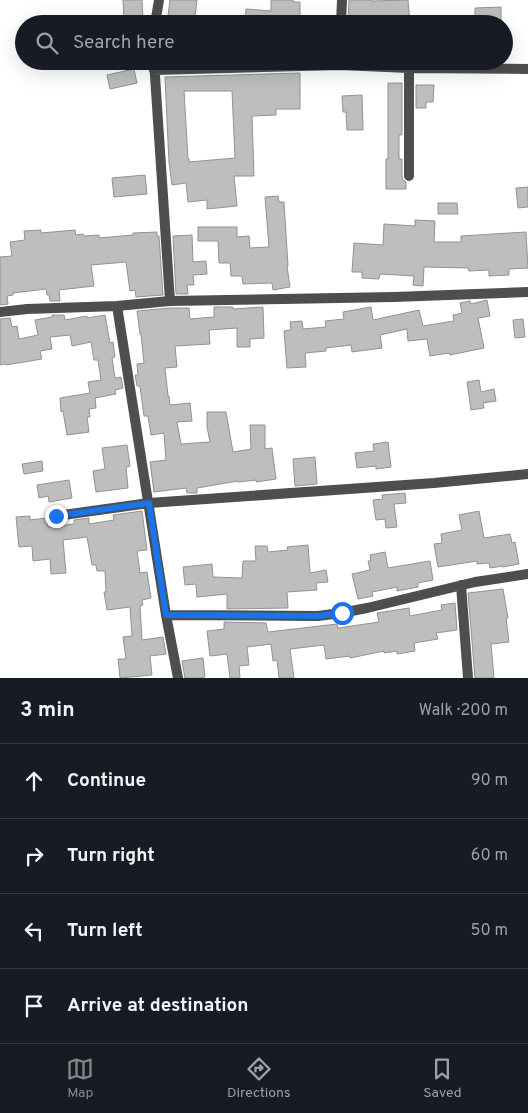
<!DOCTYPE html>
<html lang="en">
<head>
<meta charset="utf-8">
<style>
  :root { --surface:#171b24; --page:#242831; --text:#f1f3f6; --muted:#9ea1a6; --line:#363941; --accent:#858687 }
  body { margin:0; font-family:Overpass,sans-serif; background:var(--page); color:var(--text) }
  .stop { position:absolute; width:15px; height:15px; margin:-11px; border:4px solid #1a73e8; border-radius:50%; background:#fff }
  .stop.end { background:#1a73e8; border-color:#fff; box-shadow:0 1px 5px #0008 }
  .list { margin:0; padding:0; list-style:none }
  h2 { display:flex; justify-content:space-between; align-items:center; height:65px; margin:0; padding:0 20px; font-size:21px }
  h2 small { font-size:16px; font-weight:400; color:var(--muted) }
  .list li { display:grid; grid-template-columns:32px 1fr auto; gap:15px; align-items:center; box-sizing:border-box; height:75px; padding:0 20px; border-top:1px solid var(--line) }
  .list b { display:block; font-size:19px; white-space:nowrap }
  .list em { font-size:16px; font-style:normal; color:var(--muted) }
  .icon { flex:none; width:28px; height:28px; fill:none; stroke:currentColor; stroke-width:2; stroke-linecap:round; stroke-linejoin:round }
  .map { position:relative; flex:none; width:528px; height:678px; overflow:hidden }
  .search { position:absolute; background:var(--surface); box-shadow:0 5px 20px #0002; left:15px; right:15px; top:15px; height:55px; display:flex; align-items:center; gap:12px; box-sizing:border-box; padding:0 18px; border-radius:28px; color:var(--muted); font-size:19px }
  .sheet { height:365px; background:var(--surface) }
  nav { display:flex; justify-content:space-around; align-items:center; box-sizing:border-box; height:70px; border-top:1px solid var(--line); background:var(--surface); font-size:14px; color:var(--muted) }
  nav a { display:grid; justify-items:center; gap:2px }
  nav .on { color:var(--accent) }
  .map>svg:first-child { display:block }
  .building { fill:#bebebe; stroke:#929292; fill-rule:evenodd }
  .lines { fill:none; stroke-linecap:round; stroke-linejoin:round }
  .street { stroke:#4e4e4e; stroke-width:10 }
  .route { stroke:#1a73e8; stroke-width:6 }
</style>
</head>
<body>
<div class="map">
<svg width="528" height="678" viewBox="0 0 528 678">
  <rect width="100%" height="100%" fill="#fff"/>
  <path class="building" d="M 123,0 L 142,0 L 143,20 L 124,21 Z
    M 170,0 L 197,0 L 194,24 L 167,24 Z
    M 271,0 L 293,0 L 293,2 L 300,2 L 300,24 L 245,24 L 246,9 L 271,11 Z
    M 349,0 L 372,0 L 372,1 L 408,0 L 410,24 L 348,24 Z
    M 501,7 L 501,24 L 475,24 L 475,8 Z
    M 134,69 L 137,83 L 110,89 L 107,75 Z
    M 300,73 L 300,109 L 276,109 L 276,115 L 252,116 L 254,176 L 234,176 L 237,206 L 207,209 L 207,200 L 188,202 L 186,183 L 172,185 L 169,162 L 165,77 ZM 184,91 L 232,91 L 235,158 L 189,162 L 189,159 L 188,159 Z
    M 388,83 L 402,83 L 402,135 L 399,135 L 399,159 L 402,159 L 402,176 L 403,180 L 406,182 L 406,189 L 386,189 L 386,159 L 388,159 Z
    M 416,85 L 434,85 L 433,102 L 426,102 L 426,108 L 416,108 Z
    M 362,95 L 363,130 L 347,130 L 346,112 L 343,112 L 342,96 Z
    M 145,175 L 147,194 L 114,197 L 112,178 Z
    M 528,187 L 528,207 L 518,208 L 516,188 Z
    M 278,196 L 279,202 L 284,202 L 288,266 L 287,266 L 290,287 L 273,290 L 272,283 L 243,284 L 242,276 L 231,276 L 230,263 L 219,263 L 218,241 L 198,241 L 198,227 L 237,227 L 237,237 L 249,236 L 250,248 L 269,247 L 265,197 Z
    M 438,203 L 457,203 L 458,214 L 438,214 Z
    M 415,220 L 435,221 L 434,242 L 461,242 L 461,236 L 526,232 L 528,268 L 509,269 L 509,275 L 489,276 L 489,270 L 469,271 L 468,268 L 424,267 L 423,286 L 413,285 L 414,276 L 380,274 L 379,279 L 362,278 L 362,272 L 352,272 L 354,243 L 383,245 L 384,224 L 415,226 Z
    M 41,230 L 41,233 L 75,230 L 76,235 L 83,234 L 84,236 L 99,235 L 99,238 L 133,235 L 133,233 L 157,232 L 157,236 L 159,236 L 163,295 L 136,297 L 135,290 L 130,291 L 126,262 L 91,265 L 94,286 L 59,290 L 60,301 L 50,301 L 49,295 L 47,295 L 46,289 L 13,293 L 13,295 L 7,296 L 8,304 L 0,305 L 0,257 L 12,256 L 10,242 L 25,240 L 24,231 Z
    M 192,235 L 193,262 L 206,261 L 207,274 L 193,275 L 194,285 L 187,285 L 188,294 L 176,294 L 173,236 Z
    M 487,300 L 490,316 L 478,318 L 484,348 L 450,355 L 449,353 L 430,356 L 427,339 L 408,341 L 407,329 L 380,335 L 382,348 L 352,352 L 351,345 L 326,348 L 326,351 L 305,353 L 306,367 L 287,368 L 284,331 L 291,330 L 290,322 L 302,321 L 303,329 L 326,327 L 325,321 L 344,319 L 343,312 L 371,307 L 373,320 L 419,310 L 423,326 L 454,321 L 453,315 L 462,313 L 460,303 L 470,301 L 471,304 Z
    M 214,307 L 233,307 L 233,309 L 263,307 L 264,338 L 250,339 L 250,347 L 237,347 L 237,328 L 209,330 L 210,344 L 175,346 L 177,367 L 165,368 L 168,396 L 169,396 L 170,405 L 190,403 L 192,421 L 177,422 L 181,444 L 210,442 L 207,427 L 207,412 L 226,412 L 233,452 L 251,449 L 250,425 L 265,425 L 265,449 L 272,448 L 276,479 L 256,482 L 256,480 L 238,482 L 238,481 L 197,488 L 197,493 L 187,493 L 186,488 L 154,492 L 150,462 L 166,460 L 164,433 L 151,435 L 148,416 L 144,416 L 140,386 L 137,386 L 135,375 L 138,375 L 137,364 L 144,363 L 141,334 L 140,334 L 137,311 L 170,308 L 189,308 L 190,319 L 214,317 Z
    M 52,315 L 64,315 L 65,320 L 87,316 L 87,318 L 105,315 L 110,343 L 113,342 L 115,357 L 112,358 L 115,378 L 121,377 L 123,388 L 115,390 L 116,394 L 95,398 L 96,408 L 89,409 L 90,417 L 87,417 L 89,432 L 67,435 L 63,411 L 61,412 L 60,398 L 90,393 L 88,382 L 101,380 L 98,360 L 94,360 L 91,342 L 72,346 L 70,335 L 50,337 L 52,349 L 40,351 L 42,359 L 6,365 L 5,364 L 0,365 L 0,319 L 10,318 L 12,327 L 17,326 L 19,339 L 38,335 L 35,320 L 52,317 Z
    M 523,319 L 525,337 L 515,338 L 513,320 Z
    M 479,380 L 481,392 L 494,389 L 496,401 L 483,403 L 484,408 L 471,410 L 467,382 Z
    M 388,442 L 391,467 L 376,469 L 376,466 L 357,468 L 355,453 L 374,451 L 373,444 Z
    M 127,445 L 130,466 L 126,467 L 128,488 L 96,492 L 93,471 L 105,469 L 102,448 Z
    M 315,457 L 317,484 L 295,486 L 293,459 Z
    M 42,461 L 43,471 L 24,474 L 22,464 Z
    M 69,480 L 72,498 L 49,502 L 48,496 L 39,498 L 37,485 Z
    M 405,493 L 406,503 L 394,504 L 397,527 L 386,528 L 385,519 L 376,520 L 373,500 L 383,499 L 382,495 Z
    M 142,511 L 147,550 L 137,551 L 140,573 L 147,572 L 151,598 L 142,600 L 143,605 L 140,606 L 142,640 L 163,637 L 166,654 L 150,656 L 152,675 L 120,678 L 118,659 L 126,659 L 123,637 L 132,636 L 130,607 L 107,610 L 104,592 L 106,592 L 105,571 L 97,571 L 96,565 L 92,565 L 87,537 L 63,540 L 66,573 L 51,574 L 50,559 L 33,561 L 32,546 L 19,547 L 16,517 L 30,516 L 30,520 L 47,518 L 48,527 L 74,524 L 74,520 L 89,518 L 89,524 L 114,520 L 113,515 Z
    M 479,511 L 484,538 L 510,534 L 512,543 L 515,542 L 519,564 L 503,567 L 503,566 L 490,568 L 489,563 L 477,564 L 477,561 L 438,567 L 434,544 L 442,543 L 441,534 L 462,530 L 459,515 Z
    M 308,545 L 310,573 L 326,570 L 328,582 L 316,583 L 317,590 L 287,592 L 288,608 L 227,609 L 227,594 L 197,597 L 196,584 L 185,585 L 183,567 L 212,564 L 213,577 L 242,578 L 243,561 L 256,561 L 255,546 L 267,546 L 268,552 L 288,550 L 287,547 Z
    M 385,552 L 388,568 L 430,561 L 433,580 L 418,583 L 418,587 L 397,591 L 397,587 L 372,592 L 373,596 L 358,599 L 352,574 L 370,570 L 368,561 L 371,561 L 370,555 Z
    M 503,589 L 508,618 L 506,618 L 509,642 L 491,644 L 494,678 L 475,678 L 468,593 Z
    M 455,603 L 457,630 L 436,633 L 438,639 L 414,643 L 415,651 L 397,654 L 397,651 L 384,653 L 384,651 L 350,658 L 350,656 L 326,659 L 324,645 L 290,649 L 294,678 L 279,678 L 277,660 L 273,661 L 271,644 L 247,647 L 249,665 L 239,666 L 240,678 L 230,678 L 227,654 L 210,656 L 207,631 L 224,629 L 224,622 L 266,623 L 268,632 L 337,624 L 338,628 L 379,622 L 377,613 L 409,608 L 410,616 L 442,610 L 441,605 Z
    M 203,658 L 205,677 L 200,678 L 185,678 L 182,661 Z"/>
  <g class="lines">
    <path class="street" d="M 155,24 L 159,0
      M 341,24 L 342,0
      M 154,61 L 170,301
      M 154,70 L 340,65 L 409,68 L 528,69
      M 409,176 L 409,68
      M 117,306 L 166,615 L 178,678
      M 0,312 L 27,309 L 117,306 L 170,301 L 394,297 L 528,292
      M 56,516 L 149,503 L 434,483 L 528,474
      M 461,585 L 468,678
      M 166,615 L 318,616 L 341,613 L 367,608 L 475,582 L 528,574"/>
  </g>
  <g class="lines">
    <path class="route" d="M 56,516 L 149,503 L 166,615 L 318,616 L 342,613"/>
  </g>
</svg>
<div class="stop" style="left:342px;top:613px"></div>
<div class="stop end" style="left:56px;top:516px"></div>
<div class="search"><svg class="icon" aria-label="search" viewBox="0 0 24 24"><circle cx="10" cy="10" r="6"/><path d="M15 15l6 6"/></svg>Search here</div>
</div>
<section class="sheet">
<h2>3 min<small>Walk · 200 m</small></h2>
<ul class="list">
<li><svg class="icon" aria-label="ahead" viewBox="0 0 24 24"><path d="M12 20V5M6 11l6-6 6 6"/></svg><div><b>Continue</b></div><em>90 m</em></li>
<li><svg class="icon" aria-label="right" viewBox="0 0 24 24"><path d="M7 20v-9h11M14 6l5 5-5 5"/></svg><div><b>Turn right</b></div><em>60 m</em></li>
<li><svg class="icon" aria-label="left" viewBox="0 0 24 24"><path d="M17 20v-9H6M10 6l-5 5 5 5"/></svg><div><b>Turn left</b></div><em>50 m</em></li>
<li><svg class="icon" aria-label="arrive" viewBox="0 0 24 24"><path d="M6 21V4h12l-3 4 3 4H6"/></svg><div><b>Arrive at destination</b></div></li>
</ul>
</section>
<nav>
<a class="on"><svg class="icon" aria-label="map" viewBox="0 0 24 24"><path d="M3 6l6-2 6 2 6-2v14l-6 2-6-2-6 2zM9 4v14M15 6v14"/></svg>Map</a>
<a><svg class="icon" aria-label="directions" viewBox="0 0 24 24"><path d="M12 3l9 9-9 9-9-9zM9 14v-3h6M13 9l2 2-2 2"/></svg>Directions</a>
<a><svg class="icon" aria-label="saved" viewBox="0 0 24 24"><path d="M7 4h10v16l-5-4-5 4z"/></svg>Saved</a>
</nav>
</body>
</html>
